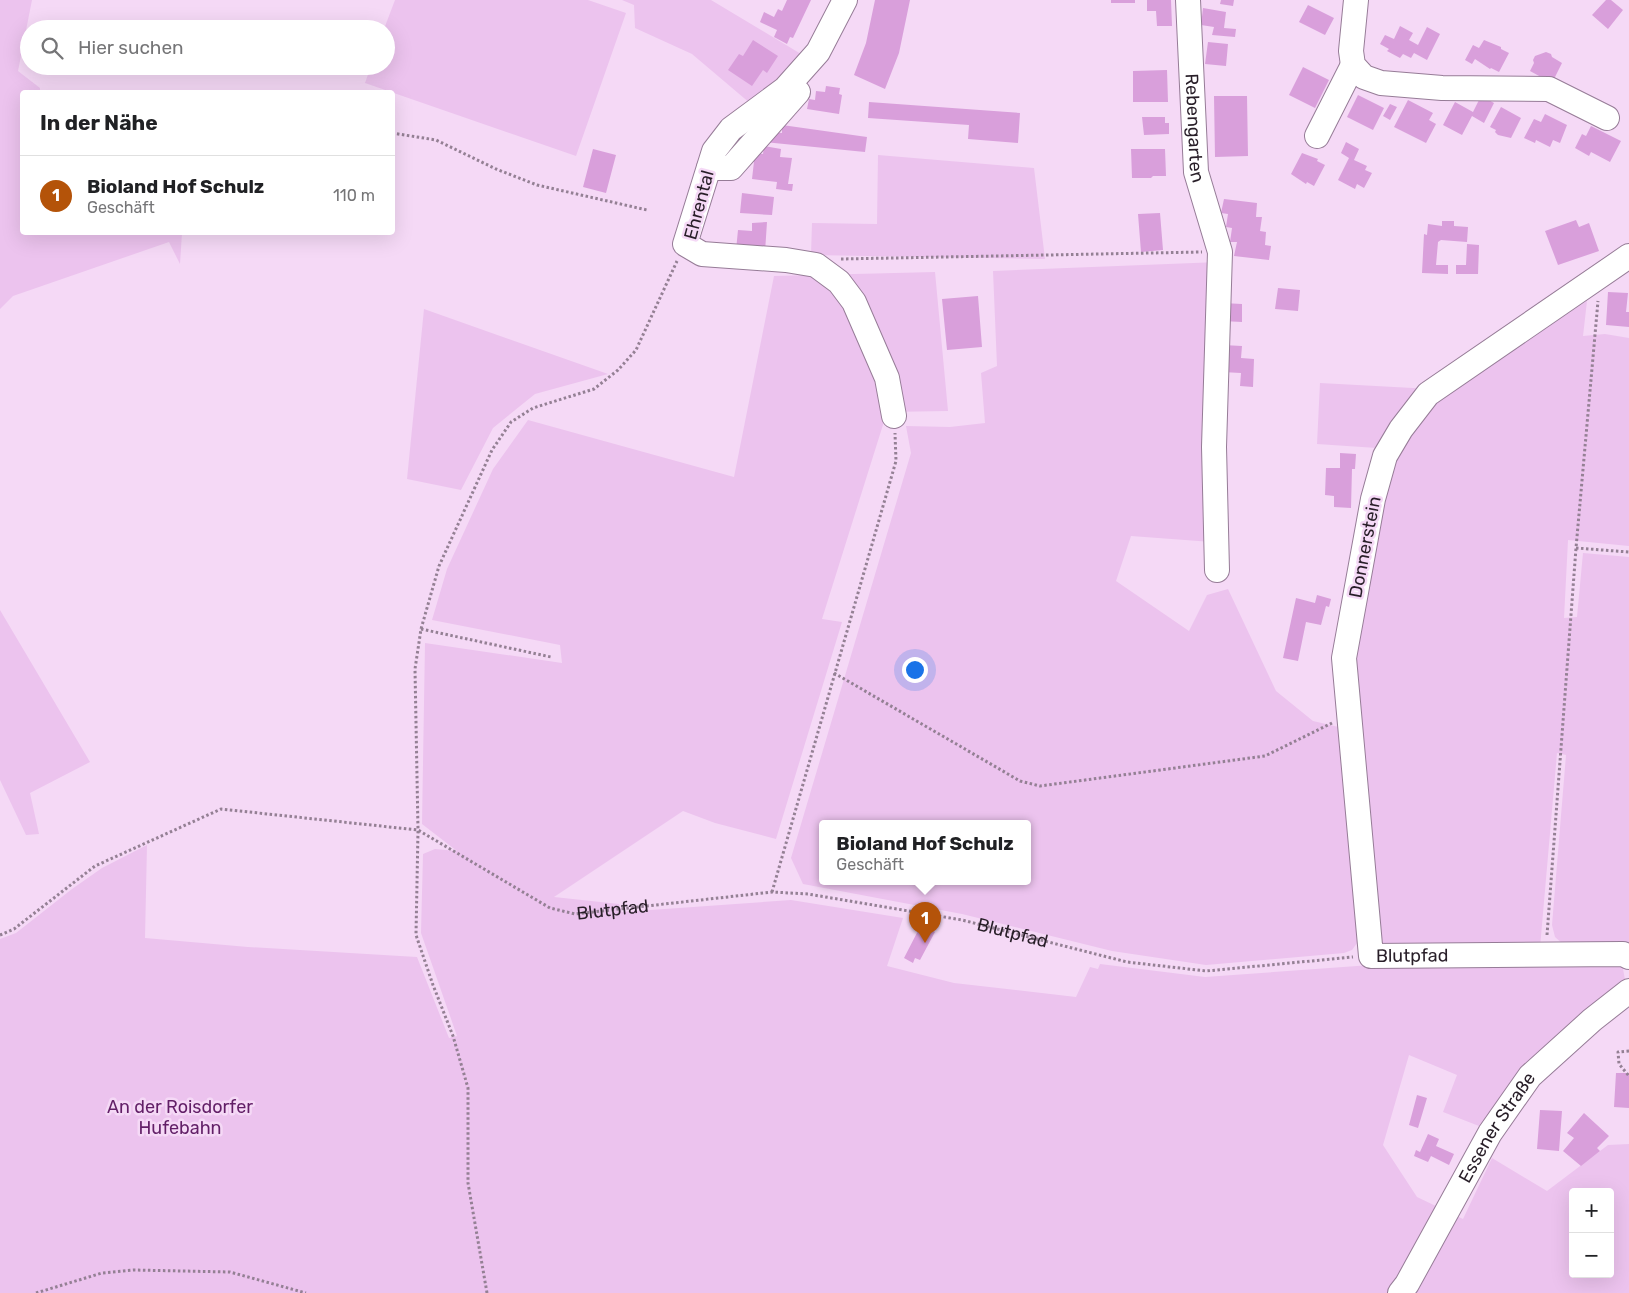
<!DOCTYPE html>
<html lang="de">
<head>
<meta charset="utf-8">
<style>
  :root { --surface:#fff; --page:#f6f6f6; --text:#202124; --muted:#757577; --line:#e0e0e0; --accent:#b45309 }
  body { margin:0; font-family:Rubik,sans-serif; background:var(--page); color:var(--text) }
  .controls { position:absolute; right:15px; bottom:15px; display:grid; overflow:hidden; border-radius:5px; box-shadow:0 5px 20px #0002 }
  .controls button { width:45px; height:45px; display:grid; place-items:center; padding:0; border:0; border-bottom:1px solid var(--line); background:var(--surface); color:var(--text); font:25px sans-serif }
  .you { position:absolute; left:914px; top:669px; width:18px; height:18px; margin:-12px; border:4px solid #fff; border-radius:50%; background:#1a73e8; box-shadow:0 0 0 8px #1a73e833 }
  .badge { display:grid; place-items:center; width:32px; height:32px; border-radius:50%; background:var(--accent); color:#fff; font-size:16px; font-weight:700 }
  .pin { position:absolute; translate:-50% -41px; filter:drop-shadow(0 1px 2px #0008) }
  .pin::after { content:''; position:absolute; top:26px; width:18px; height:15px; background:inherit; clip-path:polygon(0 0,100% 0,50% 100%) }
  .popup { position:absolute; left:819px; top:820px; width:212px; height:65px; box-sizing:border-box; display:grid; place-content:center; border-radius:5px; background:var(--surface); filter:drop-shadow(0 1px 4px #0005); font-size:16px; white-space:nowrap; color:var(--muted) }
  .popup b { font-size:19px; color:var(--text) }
  .popup::after { content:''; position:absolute; left:50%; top:100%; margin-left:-10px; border:10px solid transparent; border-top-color:var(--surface) }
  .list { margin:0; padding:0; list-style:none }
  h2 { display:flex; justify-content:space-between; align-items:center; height:65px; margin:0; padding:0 20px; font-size:21px }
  h2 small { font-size:16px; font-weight:400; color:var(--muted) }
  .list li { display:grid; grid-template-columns:32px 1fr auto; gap:15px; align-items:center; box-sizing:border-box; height:80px; padding:0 20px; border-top:1px solid var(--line) }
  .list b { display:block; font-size:19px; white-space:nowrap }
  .list p { margin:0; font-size:16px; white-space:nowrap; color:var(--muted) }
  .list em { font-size:16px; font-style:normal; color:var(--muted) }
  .icon { flex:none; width:28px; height:28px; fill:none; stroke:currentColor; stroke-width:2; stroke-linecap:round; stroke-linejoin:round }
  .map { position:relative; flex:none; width:1629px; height:1293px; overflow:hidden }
  .search { position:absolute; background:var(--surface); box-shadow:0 5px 20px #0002; left:20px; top:20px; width:375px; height:55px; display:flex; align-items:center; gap:12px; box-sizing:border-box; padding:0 18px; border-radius:28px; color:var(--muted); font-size:19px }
  .panel { position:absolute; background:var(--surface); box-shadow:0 5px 20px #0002; left:20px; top:90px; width:375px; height:145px; border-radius:5px }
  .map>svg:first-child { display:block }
  .green { fill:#ecc3ee; fill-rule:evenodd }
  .building { fill:#d99fdb }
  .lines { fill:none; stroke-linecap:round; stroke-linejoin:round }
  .minor-casing { stroke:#967c97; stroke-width:26 }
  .path { stroke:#948094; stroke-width:3; stroke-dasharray:2.5 2.5; stroke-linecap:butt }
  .minor { stroke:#fff; stroke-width:24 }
  .labels { text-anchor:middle; stroke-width:5; stroke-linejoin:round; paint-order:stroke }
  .street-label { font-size:18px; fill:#281e28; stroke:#f5d9f6 }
  .park-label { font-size:18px; fill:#621f67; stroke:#f5d9f6 }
</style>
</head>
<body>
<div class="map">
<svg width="1629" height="1293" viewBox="0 0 1629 1293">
  <rect width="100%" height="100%" fill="#f5d9f6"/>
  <path class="green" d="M 0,0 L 32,0 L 18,71 L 40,88 L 40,92 L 22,92 L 22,232 L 182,233 L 180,264 L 169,242 L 13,296 L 0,309 Z
    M 395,0 L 588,0 L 626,13 L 576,156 L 365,83 L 371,66 L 386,66 L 386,29 L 384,29 Z
    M 622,0 L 711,0 L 801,54 L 784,78 L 751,104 L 692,54 L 635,28 L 634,5 Z
    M 878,155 L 1034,168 L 1045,259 L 811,255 L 812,223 L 877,224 Z
    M 1219,262 L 1212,542 L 1131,536 L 1116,581 L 1189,631 L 1207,595 L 1228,589 L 1276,691 L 1313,721 L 1343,728 L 1360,939 L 1352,950 L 1344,953 L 1206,965 L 1112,951 L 962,914 L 803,884 L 791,858 L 911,453 L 906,426 L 950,427 L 985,423 L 981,373 L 997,366 L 993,271 ZM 822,824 L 1028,824 L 1028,882 L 822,882 Z
    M 935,272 L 948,411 L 887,412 L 822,619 L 842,622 L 776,839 L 715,823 L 683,811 L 554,897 L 619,904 L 622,912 L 791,900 L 903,918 L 887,966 L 954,983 L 1076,997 L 1090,967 L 1098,969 L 1100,964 L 1205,977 L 1385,964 L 1361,748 L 1356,661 L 1380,501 L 1377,448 L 1317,444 L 1320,383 L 1450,390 L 1587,301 L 1583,336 L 1605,334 L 1629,338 L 1629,546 L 1568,540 L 1564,618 L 1577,617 L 1583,553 L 1629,557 L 1629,948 L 1564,945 L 1555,937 L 1552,925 L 1566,755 L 1557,753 L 1539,959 L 1622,963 L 1625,980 L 1525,1068 L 1479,1126 L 1443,1112 L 1457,1075 L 1409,1055 L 1383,1145 L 1417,1197 L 1463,1219 L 1492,1158 L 1547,1191 L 1608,1145 L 1629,1144 L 1629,1293 L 0,1293 L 0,939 L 16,933 L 72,889 L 102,868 L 147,845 L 145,938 L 248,947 L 417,957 L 449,1038 L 457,1036 L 421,933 L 423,854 L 435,849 L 457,851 L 422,824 L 425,643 L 562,663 L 560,645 L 432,620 L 447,569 L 493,469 L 528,420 L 734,477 L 774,276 ZM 1573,1192 L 1610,1192 L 1610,1274 L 1573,1274 Z
    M 424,309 L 608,374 L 535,394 L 493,428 L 461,490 L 407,479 Z
    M 0,610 L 90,762 L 30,793 L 39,834 L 26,835 L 0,780 Z"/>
  <path class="building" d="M 787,0 L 811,0 L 793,38 L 790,37 L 787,44 L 774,37 L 777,30 L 760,22 L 764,12 L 774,17 L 778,9 L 782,11 Z
    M 875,0 L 910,0 L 899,53 L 885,89 L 854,75 L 866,43 Z
    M 1111,0 L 1135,0 L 1135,3 L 1111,3 Z
    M 1147,0 L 1171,0 L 1172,26 L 1157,26 L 1156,11 L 1147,11 Z
    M 1221,0 L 1234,0 L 1233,6 L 1220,4 Z
    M 1606,0 L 1611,0 L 1623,10 L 1608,29 L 1592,15 Z
    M 1308,5 L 1334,18 L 1325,35 L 1299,22 Z
    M 1203,8 L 1226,12 L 1224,28 L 1236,29 L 1235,37 L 1212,35 L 1214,27 L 1201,25 Z
    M 1400,26 L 1413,33 L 1409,40 L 1418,45 L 1427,27 L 1440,34 L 1427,60 L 1414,53 L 1411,58 L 1403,54 L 1400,58 L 1387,51 L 1389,49 L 1380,44 L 1385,35 L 1394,39 Z
    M 753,40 L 778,56 L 767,73 L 763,70 L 752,86 L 728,70 L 739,54 L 743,56 Z
    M 1484,40 L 1501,47 L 1501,49 L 1509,53 L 1499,72 L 1491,68 L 1490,69 L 1475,59 L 1472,64 L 1465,60 L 1473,45 L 1479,48 Z
    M 1208,42 L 1228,44 L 1226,66 L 1205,64 Z
    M 1546,52 L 1551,54 L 1552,57 L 1562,63 L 1552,83 L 1530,71 L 1534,63 L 1533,60 L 1535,56 Z
    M 1303,67 L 1329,80 L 1315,108 L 1289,95 Z
    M 1167,70 L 1168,102 L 1133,102 L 1133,71 Z
    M 826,86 L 840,88 L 839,94 L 842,95 L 839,114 L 807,109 L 809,99 L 815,100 L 816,91 L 825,92 Z
    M 1358,95 L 1384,108 L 1373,130 L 1347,117 Z
    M 1214,96 L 1247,96 L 1248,156 L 1215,157 Z
    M 1481,96 L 1494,103 L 1484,123 L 1472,116 L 1462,135 L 1443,125 L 1455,102 L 1473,112 Z
    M 1408,100 L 1433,113 L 1429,120 L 1436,124 L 1426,143 L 1394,127 Z
    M 869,102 L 1020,113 L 1018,143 L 968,139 L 969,125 L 868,118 Z
    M 1390,104 L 1397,107 L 1390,120 L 1383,116 Z
    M 1501,107 L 1521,118 L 1511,138 L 1498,135 L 1495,132 L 1496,130 L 1490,127 Z
    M 1545,114 L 1567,125 L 1560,143 L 1553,140 L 1550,147 L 1536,140 L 1535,143 L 1524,138 L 1534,119 L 1541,122 Z
    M 1142,117 L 1165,117 L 1165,123 L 1169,123 L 1169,134 L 1144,135 Z
    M 782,125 L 867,137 L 865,152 L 764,142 L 765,131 L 782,133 Z
    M 1591,126 L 1621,141 L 1610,162 L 1591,152 L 1589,156 L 1575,148 L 1582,134 L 1586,136 Z
    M 1346,142 L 1359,149 L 1354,160 L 1367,166 L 1365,170 L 1372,173 L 1364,188 L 1357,184 L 1355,189 L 1338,180 L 1349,158 L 1341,153 Z
    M 764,146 L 781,149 L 780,157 L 792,158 L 788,184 L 793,184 L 792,191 L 776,189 L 777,182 L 752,179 L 755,153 L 763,154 Z
    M 593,149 L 616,155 L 606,193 L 583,187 Z
    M 1131,149 L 1165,149 L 1166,176 L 1153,176 L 1151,178 L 1132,178 Z
    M 1302,153 L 1318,159 L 1317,161 L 1325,165 L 1314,186 L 1307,182 L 1306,184 L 1291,174 Z
    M 742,193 L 774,197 L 772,215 L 740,213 Z
    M 1224,199 L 1257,203 L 1256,217 L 1262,217 L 1260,231 L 1266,232 L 1265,245 L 1271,246 L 1269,260 L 1234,256 L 1237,242 L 1230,242 L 1232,228 L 1226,227 L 1228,214 L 1221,213 Z
    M 1160,213 L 1163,250 L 1141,252 L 1138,214 Z
    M 1576,220 L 1579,227 L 1589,223 L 1599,251 L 1558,265 L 1545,231 Z
    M 1442,221 L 1454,221 L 1454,226 L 1468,227 L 1467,242 L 1441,240 L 1438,242 L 1436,265 L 1448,265 L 1448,274 L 1422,273 L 1424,234 L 1427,235 L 1428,224 L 1442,226 Z
    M 767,222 L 765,252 L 736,250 L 738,230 L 752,231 L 752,223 Z
    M 1467,244 L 1479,245 L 1478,274 L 1456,274 L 1456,265 L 1466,265 Z
    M 1278,288 L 1300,290 L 1298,311 L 1275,309 Z
    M 1608,292 L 1628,293 L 1626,312 L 1629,312 L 1629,327 L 1606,325 Z
    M 978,296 L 982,347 L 947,350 L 942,299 Z
    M 1223,303 L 1242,304 L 1242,322 L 1222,321 Z
    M 1223,345 L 1242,346 L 1241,358 L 1254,359 L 1253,387 L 1240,386 L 1241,373 L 1222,372 Z
    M 1340,453 L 1356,454 L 1355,469 L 1352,469 L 1351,508 L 1334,507 L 1334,496 L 1325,495 L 1326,468 L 1340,468 Z
    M 1317,595 L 1331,599 L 1329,607 L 1326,606 L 1321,625 L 1306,622 L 1298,661 L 1283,658 L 1296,598 L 1315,603 Z
    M 921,925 L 935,932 L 920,960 L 915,958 L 913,963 L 904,958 Z
    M 1616,1073 L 1629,1073 L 1629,1108 L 1614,1107 Z
    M 1417,1095 L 1427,1098 L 1418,1128 L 1409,1125 Z
    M 1540,1110 L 1562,1111 L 1559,1151 L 1537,1149 Z
    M 1584,1113 L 1609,1136 L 1597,1148 L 1600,1151 L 1581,1166 L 1563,1151 L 1574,1138 L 1567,1133 Z
    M 1428,1134 L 1439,1139 L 1436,1146 L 1454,1154 L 1449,1165 L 1431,1156 L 1428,1162 L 1414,1156 L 1416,1150 L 1420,1152 Z"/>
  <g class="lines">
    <g class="minor-casing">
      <g id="minor">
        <path d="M 845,0 L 818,52 L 785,89 L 731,129 L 714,151 L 685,244 L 702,254 L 786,260 L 816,265 L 839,282 L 854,302 L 887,378 L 894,416"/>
        <path id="s2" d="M 1188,0 L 1196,172 L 1220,252 L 1214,447 L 1217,570"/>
        <path d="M 1356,0 L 1351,51 L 1353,65 L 1364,77 L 1381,83 L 1442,88 L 1549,89 L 1607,118"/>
        <path d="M 1317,136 L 1353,65"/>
        <path d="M 709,168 L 731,168 L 798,92"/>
        <path id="s3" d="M 1629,256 L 1428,394 L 1401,429 L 1385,456 L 1373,499 L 1344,658 L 1371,956 L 1623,954 L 1629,957"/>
        <path id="s4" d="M 1400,1293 L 1407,1284 L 1490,1133 L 1530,1076 L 1592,1020 L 1629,991"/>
      </g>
    </g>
    <g class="path">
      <path d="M 392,133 L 436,140 L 496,169 L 537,185 L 647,210"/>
      <path d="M 841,259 L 1202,252"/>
      <path d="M 1576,548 L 1629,552"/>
      <path d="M 421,629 L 551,657"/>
      <path d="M 834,673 L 1020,781 L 1040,786 L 1265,756 L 1332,723"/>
      <path d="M 772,892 L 896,461 L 895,433"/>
      <path id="s1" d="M 0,935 L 14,929 L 95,866 L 221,809 L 418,830 L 550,908 L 575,914 L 772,892 L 808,894 L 962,920 L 1127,962 L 1206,971 L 1353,957"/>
      <path d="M 1547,935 L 1576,548 L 1598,301"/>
      <path d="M 1629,1051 L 1618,1052 L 1619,1064 L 1629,1076"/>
      <path d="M 36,1293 L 102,1273 L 134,1270 L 230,1272 L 306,1293"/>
      <path d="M 487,1293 L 468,1183 L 468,1088 L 453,1036 L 433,985 L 416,935 L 418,830 L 415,669 L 421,629 L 439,566 L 492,450 L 511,422 L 533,408 L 594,389 L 618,370 L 636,350 L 677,261"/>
    </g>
    <use href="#minor" class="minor"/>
  </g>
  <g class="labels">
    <g class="street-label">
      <text dy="6" stroke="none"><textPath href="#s2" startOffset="128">Rebengarten</textPath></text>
      <text transform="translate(699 205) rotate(-75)" y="6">Ehrental</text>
      <text transform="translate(1365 547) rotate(-79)" y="6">Donnerstein</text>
      <text dy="6" stroke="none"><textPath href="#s1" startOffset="671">Blutpfad</textPath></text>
      <text dy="6" stroke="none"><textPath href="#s1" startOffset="1076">Blutpfad</textPath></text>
      <text dy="6" stroke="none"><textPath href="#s3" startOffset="866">Blutpfad</textPath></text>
      <text dy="6" stroke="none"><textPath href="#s4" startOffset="192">Essener Straße</textPath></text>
    </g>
    <g class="park-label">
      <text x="180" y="1113">An der Roisdorfer<tspan x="180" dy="21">Hufebahn</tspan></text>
    </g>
  </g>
</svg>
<div class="controls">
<button>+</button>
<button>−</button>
</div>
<div class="you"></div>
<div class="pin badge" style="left:925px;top:943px">1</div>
<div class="popup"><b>Bioland Hof Schulz</b>Geschäft</div>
<div class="search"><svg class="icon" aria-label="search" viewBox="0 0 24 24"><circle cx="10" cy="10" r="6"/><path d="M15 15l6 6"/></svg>Hier suchen</div>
<section class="panel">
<h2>In der Nähe<small></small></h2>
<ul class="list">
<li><span class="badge">1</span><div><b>Bioland Hof Schulz</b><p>Geschäft</p></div><em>110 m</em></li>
</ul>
</section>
</div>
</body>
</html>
